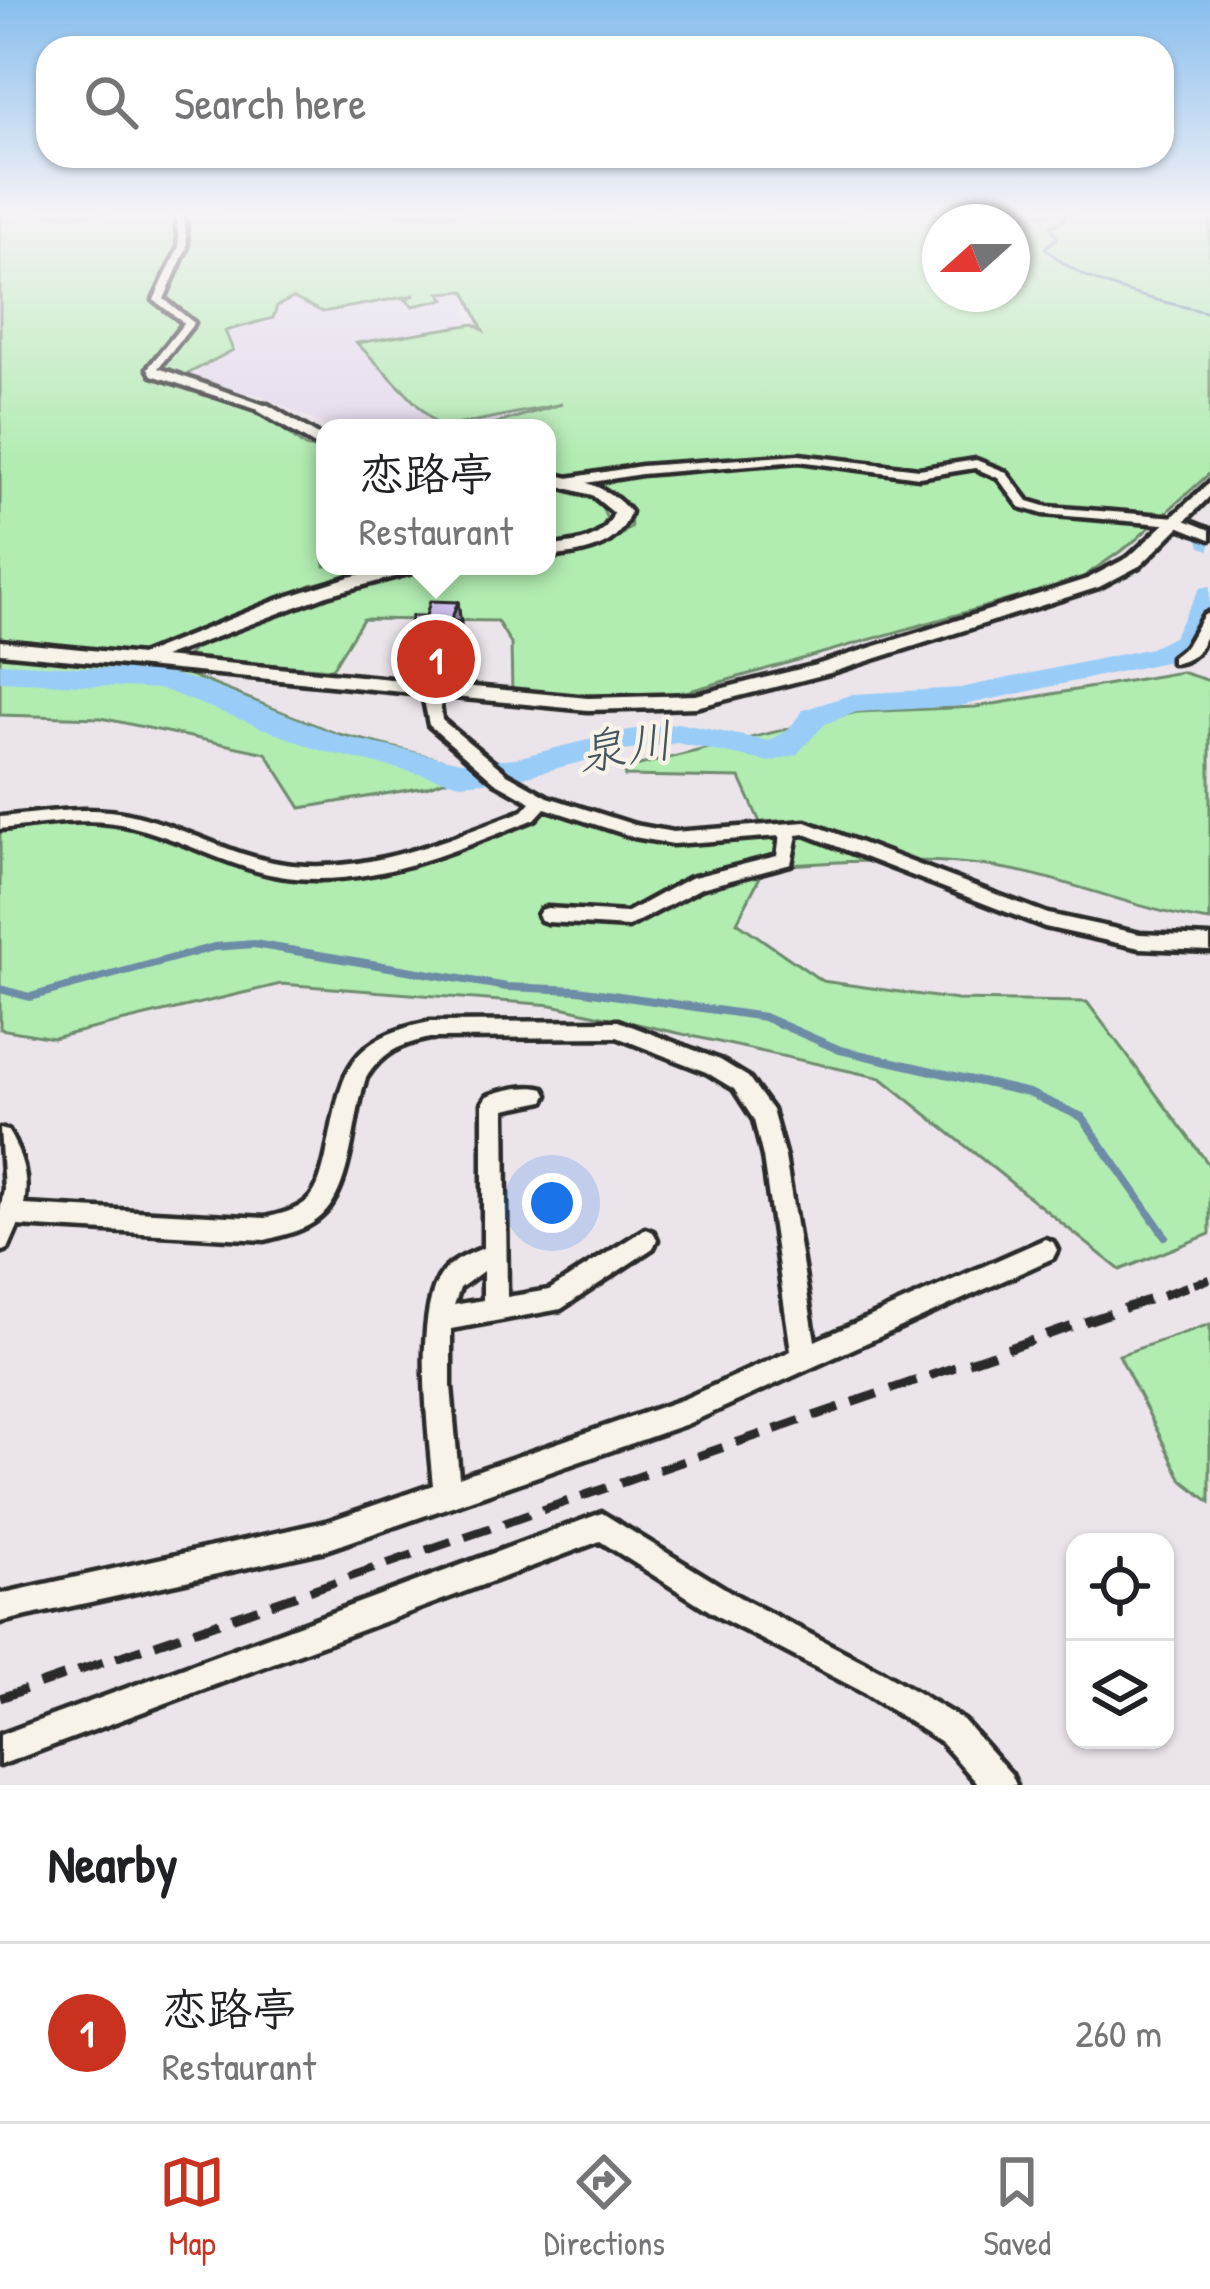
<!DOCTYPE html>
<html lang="en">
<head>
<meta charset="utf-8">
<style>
  :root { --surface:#fff; --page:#f2f2f2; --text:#202124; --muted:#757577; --line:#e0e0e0; --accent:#c8321e }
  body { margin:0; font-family:"Patrick Hand","Klee One",sans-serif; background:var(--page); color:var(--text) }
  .controls { position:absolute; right:36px; bottom:36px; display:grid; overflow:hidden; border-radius:24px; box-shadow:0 3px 9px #0004 }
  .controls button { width:108px; height:108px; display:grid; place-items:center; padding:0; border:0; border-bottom:3px solid var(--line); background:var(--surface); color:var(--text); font:60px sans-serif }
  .compass { position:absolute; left:922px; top:204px; width:108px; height:108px; border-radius:50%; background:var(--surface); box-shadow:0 3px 9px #0004; rotate:249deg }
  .you { position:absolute; left:552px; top:1203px; width:42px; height:42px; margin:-30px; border:9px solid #fff; border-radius:50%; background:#1a73e8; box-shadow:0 0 0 18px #1a73e833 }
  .badge { display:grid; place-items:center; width:78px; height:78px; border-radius:50%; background:var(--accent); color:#fff; font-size:39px; font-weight:700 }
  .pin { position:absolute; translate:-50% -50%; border:6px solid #fff; box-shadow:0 3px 12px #0006 }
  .popup { position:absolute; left:316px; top:419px; width:240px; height:156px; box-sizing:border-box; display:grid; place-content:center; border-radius:24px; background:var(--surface); filter:drop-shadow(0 3px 9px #0005); font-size:39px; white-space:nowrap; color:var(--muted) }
  .popup b { font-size:45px; color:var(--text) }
  .popup::after { content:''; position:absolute; left:50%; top:100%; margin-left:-24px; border:24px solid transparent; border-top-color:var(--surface) }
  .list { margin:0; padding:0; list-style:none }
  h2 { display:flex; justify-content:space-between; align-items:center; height:156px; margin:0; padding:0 48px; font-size:51px }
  h2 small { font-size:39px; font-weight:400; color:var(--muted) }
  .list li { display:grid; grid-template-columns:78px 1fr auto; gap:36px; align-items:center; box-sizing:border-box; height:180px; padding:0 48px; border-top:3px solid var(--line) }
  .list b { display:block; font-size:45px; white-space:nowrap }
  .list p { margin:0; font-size:39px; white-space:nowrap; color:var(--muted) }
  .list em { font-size:39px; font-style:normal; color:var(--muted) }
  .icon { flex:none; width:66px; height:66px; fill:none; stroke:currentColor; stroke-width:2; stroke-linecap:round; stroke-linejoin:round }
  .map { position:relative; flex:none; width:1210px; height:1785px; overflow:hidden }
  .search { position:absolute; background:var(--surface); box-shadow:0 3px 9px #0004; left:36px; right:36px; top:36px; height:132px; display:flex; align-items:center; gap:30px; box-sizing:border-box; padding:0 42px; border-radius:36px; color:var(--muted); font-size:45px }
  .sheet { height:336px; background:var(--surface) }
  nav { display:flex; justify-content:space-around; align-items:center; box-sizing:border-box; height:168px; border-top:3px solid var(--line); background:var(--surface); font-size:33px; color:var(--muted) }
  nav a { display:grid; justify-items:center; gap:6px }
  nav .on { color:var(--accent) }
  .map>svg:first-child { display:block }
  .built { fill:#e4daed }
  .green { fill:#b1ecb1; stroke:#6e8c6e; stroke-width:3; fill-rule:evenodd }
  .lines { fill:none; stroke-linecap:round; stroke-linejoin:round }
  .stream-far1 { stroke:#6d8ca5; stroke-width:3 }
  .stream { stroke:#6d8ca5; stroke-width:8 }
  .river { fill:#99cdf7; fill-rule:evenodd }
  .minor-casing { stroke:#2b2b2b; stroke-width:9 }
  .tertiary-casing { stroke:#2b2b2b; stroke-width:9 }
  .minor { fill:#f7f3e8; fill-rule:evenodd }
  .tertiary { fill:#f7f3e8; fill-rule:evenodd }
  .rail-far1 { stroke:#2b2b2b; stroke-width:8; stroke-dasharray:21 10; stroke-linecap:butt }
  .rail { stroke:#2b2b2b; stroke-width:9; stroke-dasharray:27 14; stroke-linecap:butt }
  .wall { fill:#b5a6d0; stroke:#2b2b2b; stroke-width:3 }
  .shaded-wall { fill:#9387a9; stroke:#2b2b2b; stroke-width:3 }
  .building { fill:#d2c1f2; stroke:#2b2b2b; stroke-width:3 }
  .labels { text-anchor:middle; stroke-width:9; stroke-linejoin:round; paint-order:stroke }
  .water-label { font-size:48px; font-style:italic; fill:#46545e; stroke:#f7f3e8 }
</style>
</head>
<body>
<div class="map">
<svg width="1210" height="1785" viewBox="0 0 1210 1785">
  <rect width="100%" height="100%" fill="#ece4eb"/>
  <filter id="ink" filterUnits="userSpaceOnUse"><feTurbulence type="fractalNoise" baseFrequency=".00833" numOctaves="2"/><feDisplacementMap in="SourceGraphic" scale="24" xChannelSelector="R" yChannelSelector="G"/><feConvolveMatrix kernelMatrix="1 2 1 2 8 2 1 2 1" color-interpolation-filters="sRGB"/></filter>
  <g filter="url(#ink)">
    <path class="built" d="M 464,291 L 468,319 L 474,324 L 497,330 L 556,329 L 587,346 L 626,388 L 567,408 L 470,428 L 331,428 L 255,393 L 232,392 L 191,376 L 232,350 L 224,331 L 272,318 L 277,306 L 294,299 L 323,312 L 395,297 Z"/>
    <path class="green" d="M 0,214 L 1210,214 L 1210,473 L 1131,544 L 1079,580 L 665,698 L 512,692 L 511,644 L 497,621 L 363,619 L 332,669 L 185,658 L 201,642 C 262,618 323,587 387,575 C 440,565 493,566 547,566 L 547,557 L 605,547 L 631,527 L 629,506 L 579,478 L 547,471 L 547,428 L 480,428 L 562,404 L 440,428 L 357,343 L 474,324 L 483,330 L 465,291 L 440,293 L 445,299 L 413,306 L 405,299 L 415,295 L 323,312 L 293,298 L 277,306 L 273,318 L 225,331 L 233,350 L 178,379 L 258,409 L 305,447 L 325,451 L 325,566 L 383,566 L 311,585 L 158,648 L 167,666 L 335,733 L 444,760 L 470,772 L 426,787 L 301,808 L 266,753 L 101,718 L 0,715 ZM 940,222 L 1012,222 L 1012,294 L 940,294 Z
      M 547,486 L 599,501 L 607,519 C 593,542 572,542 547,545 Z
      M 1181,672 L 1210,681 L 1210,921 C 1137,911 1068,878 995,867 C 926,857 835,861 765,867 L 737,922 L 822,981 L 957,1000 L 1087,1002 L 1210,1166 L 1210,1234 L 1120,1270 L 881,1078 L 552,1005 L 281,984 L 53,1038 L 0,1029 L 0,832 L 76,823 L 137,829 L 318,883 L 540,808 L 673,838 L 763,829 L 740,778 L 625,776 L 623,769 L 857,712 L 976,707 Z
      M 1210,1324 L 1210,1502 L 1182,1480 L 1119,1355 Z"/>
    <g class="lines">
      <path class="stream-far1" d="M 1059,214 L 1065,219 L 1051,227 L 1057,238 L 1045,248 C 1088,289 1154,299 1210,313"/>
      <path class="stream" d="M 0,989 L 30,997 L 214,947 L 254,944 L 507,987 L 578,990 L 764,1017 L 840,1050 L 1029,1093 L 1082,1117 L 1165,1236"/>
      <path class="river" d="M 1210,530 L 1210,550 L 1201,547 L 1197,538 Z
        M 1210,586 C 1210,623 1204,643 1170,661 L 960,706 L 857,712 L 825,724 L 796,755 L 769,762 L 677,743 L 623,751 L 516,779 L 461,784 L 319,750 L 162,689 L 0,681 L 0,663 L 162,671 L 203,682 L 341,736 L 461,762 L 516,758 L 623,731 L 677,723 L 769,741 L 788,730 L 803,710 L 853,694 L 960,688 L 1151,648 L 1173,637 L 1200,588 Z"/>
      <g class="minor-casing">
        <path id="minor" d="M 176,214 L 184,214 L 187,247 L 164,299 L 194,323 L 158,368 L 267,406 L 267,410 L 259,410 L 152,375 L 148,368 L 184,323 L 154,300 L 179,247 Z
          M 799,455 L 919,469 L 976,460 L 1006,472 L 1028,501 L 1048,507 L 1177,517 L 1210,530 L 1210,539 L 1175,525 L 1043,514 L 1020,507 L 998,478 L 975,468 L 919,477 L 799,461 L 641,474 L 568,486 L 562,482 L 568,478 L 641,466 Z
          M 1210,612 C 1210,635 1198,663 1172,663 L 1172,657 L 1186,646 L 1203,616 Z
          M 430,684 L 438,689 L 442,720 L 507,774 L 548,797 L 635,825 L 673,832 L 806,822 L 1048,914 L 1140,934 L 1210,937 L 1210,951 L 1140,948 L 1045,927 L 805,834 L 797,835 L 791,864 L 701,888 L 628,927 L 547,922 L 541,920 L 538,915 L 541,910 L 547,908 L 626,913 L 690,878 L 777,856 L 780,836 L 673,844 L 634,837 L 545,808 L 535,819 C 459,848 378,886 295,878 C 239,873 191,842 137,828 C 93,815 45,824 0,829 L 0,817 C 45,813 92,804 137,816 C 190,829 238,860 293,865 C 373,873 450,838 523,811 L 531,802 L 495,782 L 429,725 L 422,689 Z
          M 618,1021 L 720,1060 L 748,1077 L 772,1110 L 785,1157 L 815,1341 L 1045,1239 L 1053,1242 L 1057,1250 L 1053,1258 L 687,1424 L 326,1550 L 0,1622 L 0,1594 L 326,1522 L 433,1485 C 429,1436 412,1312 443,1272 C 453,1260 470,1254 483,1248 L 483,1102 L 487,1096 C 503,1090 528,1084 544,1089 L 547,1095 L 544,1101 L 505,1109 L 507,1297 L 549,1290 L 645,1229 L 653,1232 L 657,1240 L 653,1248 L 561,1309 L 451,1329 L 451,1386 L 459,1477 L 684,1399 L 791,1351 L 763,1157 L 754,1120 L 734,1089 L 706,1072 L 617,1037 L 430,1038 C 401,1044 382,1052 366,1078 C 352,1117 353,1193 318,1219 C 303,1231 283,1235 265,1240 L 18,1226 L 8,1249 L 0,1252 L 0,1211 L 4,1189 L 0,1129 L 8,1131 C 22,1156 29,1177 24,1205 L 265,1218 C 280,1214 296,1211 308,1200 C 319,1189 322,1172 326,1157 C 343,1077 340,1040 430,1022 ZM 483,1271 L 483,1300 L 454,1305 L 460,1288 Z
          M 602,1513 L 739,1597 L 883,1672 L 963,1720 L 1011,1774 L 1016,1785 L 979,1785 L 941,1742 L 863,1692 L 719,1617 L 600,1541 L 0,1765 L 0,1735 Z"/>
      </g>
      <g class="tertiary-casing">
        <path id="tertiary" d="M 258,405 L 268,405 L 325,439 L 325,451 L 258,411 Z
          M 547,473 C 580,480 608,485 630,512 C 618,550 582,553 547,557 L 547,547 C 574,543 603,542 614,513 L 592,495 L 547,483 Z
          M 1210,482 L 1210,496 L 1141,565 L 1099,587 L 830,673 L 696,707 L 588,710 L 0,653 L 0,641 L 141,655 L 280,599 L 349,577 L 395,566 L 435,566 L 327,595 L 163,657 L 588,698 L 696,695 L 816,665 L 1087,579 L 1129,557 Z"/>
      </g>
      <use href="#minor" class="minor"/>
      <use href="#tertiary" class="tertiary"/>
      <path class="rail-far1" d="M 1194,1284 L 1210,1279"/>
      <path class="rail" d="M 0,1698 L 1203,1281"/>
    </g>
    <path class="wall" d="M 458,602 L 464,649 L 454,673 L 409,668 L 405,641 L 426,616 Z"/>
    <path class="shaded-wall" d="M 458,602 L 464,649 L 454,673 L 450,646 L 451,620 Z"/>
    <path class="building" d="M 430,601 L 458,602 L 451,620 L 461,622 L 450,646 L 405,641 L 412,616 L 426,616 Z"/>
  </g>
  <linearGradient id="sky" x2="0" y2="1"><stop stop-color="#88beee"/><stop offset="0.46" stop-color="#f6f3f6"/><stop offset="1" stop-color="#f6f3f6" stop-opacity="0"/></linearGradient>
  <rect width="1210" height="464" fill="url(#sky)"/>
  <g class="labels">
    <g class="water-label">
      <text transform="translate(625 746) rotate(-9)" y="17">泉川</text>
    </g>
  </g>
</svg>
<div class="controls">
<button><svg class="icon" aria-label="locate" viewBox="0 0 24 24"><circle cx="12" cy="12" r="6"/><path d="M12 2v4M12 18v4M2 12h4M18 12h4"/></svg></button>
<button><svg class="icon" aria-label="layers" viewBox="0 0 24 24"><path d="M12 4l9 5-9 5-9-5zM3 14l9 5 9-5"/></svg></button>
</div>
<svg class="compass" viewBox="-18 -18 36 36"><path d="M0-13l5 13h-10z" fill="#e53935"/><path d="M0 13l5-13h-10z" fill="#757577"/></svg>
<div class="you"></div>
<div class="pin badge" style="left:436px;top:659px">1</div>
<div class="popup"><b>恋路亭</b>Restaurant</div>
<div class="search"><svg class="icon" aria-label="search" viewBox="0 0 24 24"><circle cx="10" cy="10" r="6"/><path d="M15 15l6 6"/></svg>Search here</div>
</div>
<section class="sheet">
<h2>Nearby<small></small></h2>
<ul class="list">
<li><span class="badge">1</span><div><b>恋路亭</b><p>Restaurant</p></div><em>260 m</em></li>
</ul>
</section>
<nav>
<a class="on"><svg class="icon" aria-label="map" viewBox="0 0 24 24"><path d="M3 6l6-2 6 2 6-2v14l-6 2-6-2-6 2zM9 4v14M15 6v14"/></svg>Map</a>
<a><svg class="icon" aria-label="directions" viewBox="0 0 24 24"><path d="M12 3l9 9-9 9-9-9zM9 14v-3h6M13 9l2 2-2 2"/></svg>Directions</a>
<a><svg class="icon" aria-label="saved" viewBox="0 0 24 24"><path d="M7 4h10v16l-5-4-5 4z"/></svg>Saved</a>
</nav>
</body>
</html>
